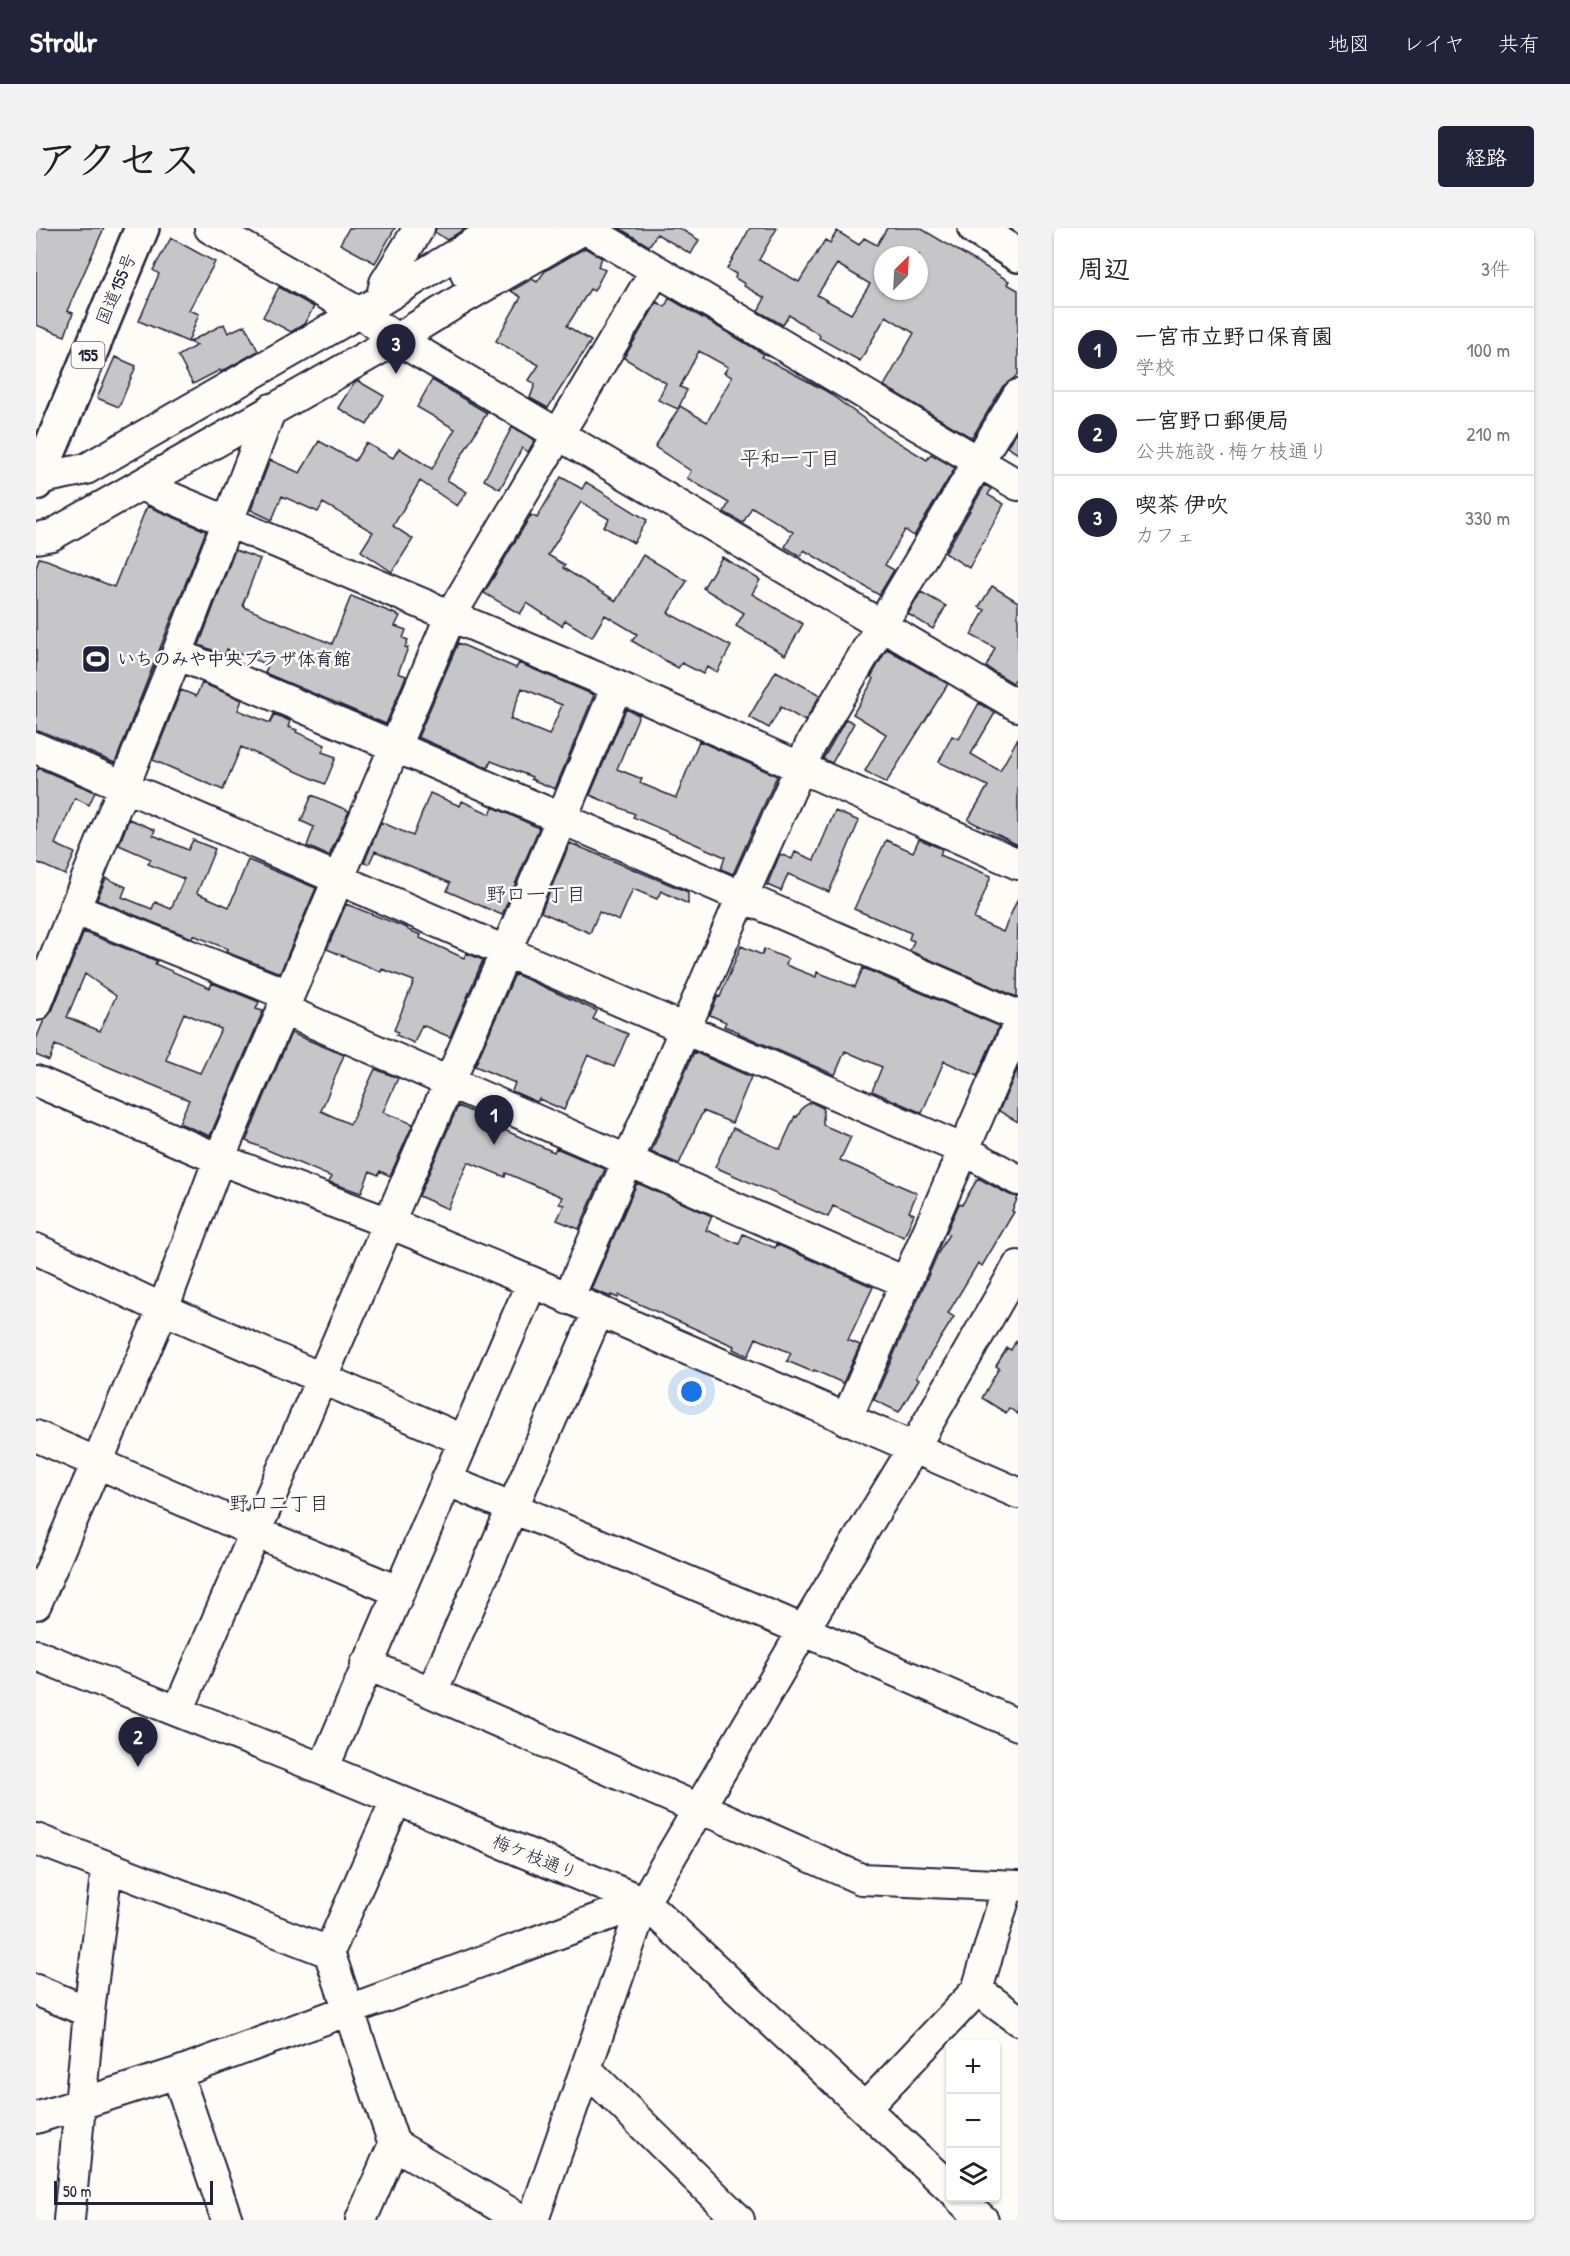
<!DOCTYPE html>
<html lang="ja">
<head>
<meta charset="utf-8">
<style>
  :root { --surface:#fff; --page:#f2f2f2; --text:#222; --muted:#767676; --line:#e0e0e0; --accent:#22223b }
  body { margin:0; font-family:"Patrick Hand","Klee One",sans-serif; background:var(--page); color:var(--text) }
  .controls { position:absolute; right:18px; bottom:18px; display:grid; overflow:hidden; border-radius:6px; box-shadow:0 2px 4px #0004 }
  .controls button { width:54px; height:54px; display:grid; place-items:center; padding:0; border:0; border-bottom:2px solid var(--line); background:var(--surface); color:var(--text); font:30px sans-serif }
  .compass { position:absolute; left:838px; top:18px; width:54px; height:54px; border-radius:50%; background:var(--surface); box-shadow:0 2px 4px #0004; rotate:24deg }
  .scale { position:absolute; left:18px; bottom:15px; width:159px; box-sizing:border-box; padding-left:6px; border:3px solid #22223b; border-top:0; font-size:16px; line-height:21px; white-space:nowrap; color:#22223b; -webkit-text-stroke:4px #fdfcf7; paint-order:stroke }
  .you { position:absolute; left:656px; top:1164px; width:21px; height:21px; margin:-15px; border:4px solid #fff; border-radius:50%; background:#1a73e8; box-shadow:0 0 0 9px #1a73e833 }
  .badge { display:grid; place-items:center; width:39px; height:39px; border-radius:50%; background:var(--accent); color:#fff; font-size:20px; font-weight:700 }
  .pin { position:absolute; translate:-50% -50px; filter:drop-shadow(0 2px 3px #0008) }
  .pin::after { content:''; position:absolute; top:32px; width:21px; height:18px; background:inherit; clip-path:polygon(0 0,100% 0,50% 100%) }
  .list { margin:0; padding:0; list-style:none }
  h2 { display:flex; justify-content:space-between; align-items:center; height:78px; margin:0; padding:0 24px; font-size:26px }
  h2 small { font-size:20px; font-weight:400; color:var(--muted) }
  .list li { display:grid; grid-template-columns:39px 1fr auto; gap:18px; align-items:center; box-sizing:border-box; height:84px; padding:0 24px; border-top:2px solid var(--line) }
  .list b { display:block; font-size:22px; white-space:nowrap }
  .list p { margin:0; font-size:20px; white-space:nowrap; color:var(--muted) }
  .list em { font-size:20px; font-style:normal; color:var(--muted) }
  .icon { flex:none; width:33px; height:33px; fill:none; stroke:currentColor; stroke-width:2; stroke-linecap:round; stroke-linejoin:round }
  .map { position:relative; flex:none; width:982px; height:1992px; overflow:hidden; border-radius:6px }
  header { display:flex; align-items:center; gap:36px; box-sizing:border-box; height:84px; padding:0 30px; background:var(--accent); color:#fff }
  header strong { font-size:28px }
  nav { display:flex; gap:33px; margin-inline-start:auto; font-size:21px }
  .intro { display:flex; align-items:center; justify-content:space-between; box-sizing:border-box; height:144px; padding:0 36px }
  h1 { margin:0; font-size:42px }
  .button { padding:15px 27px; border-radius:6px; background:var(--accent); color:#fff; font-size:21px; font-weight:700 }
  main { display:flex; gap:36px; padding:0 36px }
  aside { flex:1; background:var(--surface); border-radius:6px; box-shadow:0 2px 4px #0004 }
  .map>svg:first-child { display:block }
  .building { fill:#c6c6c8; stroke:#22223b; stroke-width:1.5; fill-rule:evenodd }
  .lines { fill:none; stroke-linecap:round; stroke-linejoin:round }
  .minor-casing { stroke:#22223b; stroke-width:34 }
  .major-casing { stroke:#22223b; stroke-width:38 }
  .highway-casing { stroke:#22223b; stroke-width:38 }
  .minor { stroke:#fdfcf7; stroke-width:30 }
  .major { stroke:#fdfcf7; stroke-width:33 }
  .highway { stroke:#fdfcf7; stroke-width:33 }
  .labels { text-anchor:middle; stroke-width:5; stroke-linejoin:round; paint-order:stroke }
  .shield { fill:#fdfcf7; stroke:#646373; stroke-width:1.5 }
  .shield-label { font-size:16px; font-weight:bold; fill:#22223b }
  .street-label { font-size:18px; fill:#22223b; stroke:#fdfcf7 }
  .poi-label { font-size:18px; font-weight:bold; fill:#22223b; stroke:#fdfcf7; text-anchor:start }
  .neighbourhood-label { font-size:20px; fill:#22223b; stroke:#fdfcf7 }
</style>
</head>
<body>
<header>
<strong>Strollr</strong>
<nav><a>地図</a><a>レイヤ</a><a>共有</a></nav>
</header>
<div class="intro"><h1>アクセス</h1><a class="button">経路</a></div>
<main>
<div class="map">
<svg width="982" height="1992" viewBox="0 0 982 1992">
  <rect width="100%" height="100%" fill="#fdfcf7"/>
  <filter id="ink" filterUnits="userSpaceOnUse"><feTurbulence type="fractalNoise" baseFrequency=".0167" numOctaves="2"/><feDisplacementMap in="SourceGraphic" scale="12" xChannelSelector="R" yChannelSelector="G"/><feConvolveMatrix kernelMatrix="1 2 1 2 8 2 1 2 1" color-interpolation-filters="sRGB"/></filter>
  <g filter="url(#ink)">
    <path class="building" d="M 0,0 L 68,0 L 31,83 L 37,85 L 29,108 L 0,97 Z
      M 313,0 L 359,0 L 339,35 L 304,16 Z
      M 400,0 L 430,0 L 411,12 L 399,4 Z
      M 583,0 L 643,0 L 663,12 L 655,26 L 621,6 L 613,18 Z
      M 714,0 L 741,0 L 723,32 L 763,54 L 789,12 L 794,15 L 801,3 L 823,17 L 828,10 L 841,17 L 851,0 L 884,0 L 973,53 L 971,56 L 982,62 L 982,147 L 967,158 L 936,210 L 848,158 L 878,105 L 850,88 L 824,133 L 783,110 L 784,107 L 753,87 L 747,97 L 722,83 L 729,70 L 708,58 L 709,56 L 699,50 L 700,46 L 691,41 ZM 847,27 L 883,27 L 883,63 L 847,63 ZM 801,36 L 834,56 L 815,86 L 781,67 Z
      M 135,10 L 179,34 L 153,82 L 163,86 L 152,114 L 103,93 L 123,46 L 117,42 Z
      M 549,20 L 566,30 L 562,38 L 569,42 L 558,63 L 554,61 L 531,98 L 555,113 L 512,180 L 494,170 L 499,156 L 493,152 L 503,137 L 460,113 L 485,69 L 475,63 L 496,51 L 501,54 L 509,43 Z
      M 243,59 L 278,79 L 268,96 L 255,104 L 227,89 Z
      M 633,70 L 728,126 L 726,129 L 790,163 L 850,207 L 891,232 L 895,226 L 919,240 L 878,308 L 869,302 L 849,337 L 858,342 L 843,367 L 768,322 L 764,328 L 749,319 L 757,304 L 716,279 L 707,295 L 688,284 L 693,275 L 651,250 L 655,243 L 619,219 L 644,178 L 671,194 L 696,149 L 688,145 L 692,139 L 663,123 L 644,159 L 651,162 L 642,181 L 622,172 L 630,155 L 588,130 L 621,74 L 629,79 Z
      M 188,96 L 192,105 L 209,97 L 222,123 L 185,144 L 184,142 L 157,156 L 142,128 L 161,117 L 153,114 Z
      M 79,129 L 100,138 L 83,179 L 61,170 Z
      M 396,152 L 451,185 L 411,252 L 431,264 L 421,278 L 384,253 L 357,298 L 377,311 L 356,344 L 325,323 L 337,304 L 287,275 L 282,284 L 246,268 L 236,292 L 215,282 L 234,232 L 264,245 L 283,213 L 319,233 L 330,215 L 357,230 L 363,220 L 396,241 L 419,201 L 381,179 Z
      M 322,153 L 348,168 L 331,197 L 302,180 L 317,156 Z
      M 476,199 L 499,212 L 492,224 L 486,220 L 464,261 L 448,252 Z
      M 982,201 L 982,226 L 971,219 Z
      M 525,249 L 546,261 L 550,254 L 611,292 L 598,315 L 568,299 L 573,291 L 545,274 L 512,327 L 529,337 L 527,340 L 580,373 L 607,327 L 651,353 L 632,385 L 695,418 L 681,444 L 671,439 L 667,446 L 646,435 L 642,440 L 596,413 L 601,406 L 569,387 L 556,409 L 529,392 L 526,398 L 491,375 L 484,386 L 448,365 L 495,287 L 501,290 Z
      M 949,257 L 955,261 L 952,267 L 968,276 L 933,340 L 909,325 Z
      M 111,278 L 170,303 L 79,535 L 7,504 L 0,503 L 0,339 L 3,330 L 11,332 L 78,359 Z
      M 199,322 L 224,331 L 207,376 L 208,379 L 245,395 L 296,416 L 315,368 L 364,388 L 359,398 L 370,402 L 367,410 L 372,412 L 369,419 L 372,420 L 362,445 L 370,448 L 350,496 L 229,445 L 232,437 L 191,421 L 189,427 L 163,417 Z
      M 686,329 L 724,352 L 716,366 L 767,396 L 749,427 L 700,398 L 708,385 L 667,360 Z
      M 956,358 L 982,374 L 982,446 L 977,455 L 950,439 L 959,420 L 935,407 L 949,382 L 943,379 Z
      M 885,364 L 910,378 L 897,401 L 872,386 Z
      M 422,415 L 480,440 L 483,435 L 558,467 L 519,561 L 495,551 L 496,549 L 455,533 L 452,540 L 382,509 ZM 486,460 L 526,477 L 513,507 L 474,491 Z
      M 851,421 L 912,456 L 850,555 L 829,543 L 850,506 L 817,486 L 838,451 L 835,449 Z
      M 740,443 L 784,467 L 769,493 L 745,479 L 733,500 L 713,489 Z
      M 166,455 L 206,472 L 202,482 L 234,495 L 238,486 L 254,493 L 252,499 L 261,502 L 260,504 L 289,517 L 286,524 L 300,529 L 289,556 L 205,519 L 187,562 L 117,532 L 145,462 L 160,468 Z
      M 943,475 L 959,485 L 935,526 L 964,543 L 982,510 L 982,617 L 932,592 L 952,558 L 903,534 L 916,508 L 923,511 Z
      M 590,481 L 603,487 L 581,541 L 606,551 L 604,555 L 640,570 L 663,513 L 741,548 L 697,646 L 685,641 L 689,629 L 597,589 L 599,586 L 554,567 Z
      M 810,491 L 818,495 L 796,535 L 787,531 Z
      M 2,540 L 59,564 L 53,577 L 39,570 L 19,616 L 39,625 L 29,647 L 0,634 L 0,545 Z
      M 394,565 L 424,578 L 426,573 L 454,586 L 457,579 L 503,600 L 466,687 L 411,663 L 414,655 L 339,623 L 333,636 L 328,635 L 345,594 L 377,608 Z
      M 276,567 L 313,583 L 293,628 L 271,618 L 278,599 L 265,593 Z
      M 799,583 L 823,593 L 793,664 L 752,646 L 745,663 L 731,657 L 744,626 L 756,631 L 759,624 L 778,632 Z
      M 93,591 L 119,602 L 117,607 L 152,622 L 157,612 L 179,621 L 161,665 L 193,679 L 212,632 L 280,660 L 244,745 L 190,724 L 192,721 L 157,707 L 156,710 L 61,672 L 70,650 L 90,659 L 86,669 L 116,681 L 119,674 L 135,681 L 148,651 L 112,636 L 115,631 L 83,617 Z
      M 883,611 L 906,621 L 904,627 L 955,648 L 938,691 L 967,704 L 982,670 L 981,769 L 874,723 L 878,713 L 873,711 L 875,705 L 818,681 L 850,612 L 877,624 Z
      M 534,615 L 652,664 L 652,676 L 625,663 L 621,671 L 597,661 L 583,693 L 563,684 L 554,705 L 505,684 Z
      M 310,676 L 371,700 L 372,702 L 385,707 L 384,710 L 428,730 L 430,725 L 447,732 L 414,809 L 386,797 L 378,815 L 360,807 L 362,804 L 358,802 L 378,753 L 346,741 L 345,744 L 291,721 Z
      M 48,704 L 121,733 L 119,736 L 174,760 L 176,755 L 223,774 L 220,781 L 227,783 L 174,908 L 143,895 L 153,872 L 19,817 L 13,833 L 0,827 L 0,811 L 8,792 L 16,783 ZM 49,746 L 80,768 L 64,803 L 31,789 ZM 148,785 L 185,801 L 164,845 L 130,832 L 133,823 L 132,822 Z
      M 705,718 L 726,727 L 728,721 L 752,731 L 750,737 L 780,749 L 781,744 L 819,759 L 827,740 L 963,798 L 941,848 L 908,833 L 886,885 L 836,863 L 846,839 L 809,823 L 799,847 L 702,805 L 703,804 L 688,798 L 690,794 L 674,787 L 682,768 L 684,769 Z
      M 479,746 L 561,783 L 557,791 L 592,806 L 578,839 L 552,827 L 528,882 L 503,871 L 501,874 L 476,863 L 479,855 L 439,838 Z
      M 255,805 L 308,827 L 285,883 L 314,896 L 339,841 L 362,850 L 347,884 L 377,896 L 354,948 L 344,943 L 342,947 L 334,943 L 325,965 L 293,954 L 296,949 L 210,913 Z
      M 658,824 L 715,849 L 696,895 L 667,883 L 643,936 L 615,924 Z
      M 982,840 L 982,894 L 963,883 Z
      M 775,874 L 787,880 L 787,897 L 815,909 L 804,932 L 881,965 L 873,984 L 878,986 L 868,1009 L 797,978 L 792,989 L 679,939 L 697,900 L 744,921 L 759,888 L 761,889 L 767,879 Z
      M 422,878 L 468,898 L 466,901 L 518,924 L 520,920 L 569,941 L 543,1001 L 521,992 L 528,977 L 523,976 L 526,969 L 470,945 L 469,949 L 432,934 L 412,981 L 383,968 Z
      M 942,950 L 974,967 L 982,969 L 976,983 L 978,984 L 946,1038 L 942,1035 L 912,1085 L 918,1089 L 880,1149 L 883,1151 L 863,1184 L 838,1172 L 902,1025 L 913,1006 L 910,1005 L 923,976 L 926,977 Z
      M 601,955 L 676,988 L 670,1002 L 703,1016 L 707,1006 L 739,1020 L 740,1016 L 837,1059 L 812,1112 L 824,1117 L 807,1155 L 778,1142 L 777,1144 L 751,1133 L 755,1125 L 720,1110 L 712,1128 L 697,1121 L 698,1118 L 583,1067 L 582,1070 L 575,1067 L 575,1069 L 555,1061 Z
      M 982,1109 L 982,1186 L 973,1180 L 970,1185 L 946,1170 L 963,1140 L 960,1138 L 971,1120 L 975,1122 Z"/>
    <g class="lines">
      <g class="minor-casing">
        <path id="minor" d="M 174,0 L 322,84 L 361,111 L 982,478
          M 549,0 L 982,257
          M 430,46 L 504,0
          M 345,72 L 349,55 L 383,0
          M 1,251 L 50,241 L 345,72 L 463,0
          M 105,257 L 581,458 L 982,636
          M 0,310 L 16,307 L 361,111 L 426,71 L 549,0
          M 141,426 L 358,518 L 982,788
          M 0,520 L 928,922 L 982,952
          M 38,681 L 252,767
          M 0,777 L 141,426 L 235,181
          M 246,781 L 869,1054
          M 0,853 L 183,931 L 353,995 L 496,1054 L 982,1265
          M 0,1021 L 127,1081 L 427,1212
          M 532,1071 L 706,669 L 775,516 L 982,167
          M 810,1192 L 982,797
          M 0,1208 L 219,1304 L 362,1363
          M 410,1252 L 744,1392 L 982,1497
          M 0,1376 L 127,1081 L 183,931 L 415,387 L 620,42
          M 0,1427 L 287,1541 L 608,1674 L 915,1961
          M 330,1436 L 663,1581 L 683,1588 L 825,1651 L 982,1658
          M 396,1464 L 562,1084
          M 142,1483 L 470,723 L 581,458
          M 287,1541 L 496,1054
          M 0,1611 L 293,1724 L 358,1916 L 325,1992
          M 972,1658 L 941,1762 L 982,1792
          M 293,1724 L 360,1572
          M 0,1762 L 53,1784
          M 550,1841 L 703,1992
          M 141,1845 L 191,1992
          M 829,1880 L 941,1762
          M 0,1890 L 141,1845 L 608,1674
          M 358,1916 L 486,1992
          M 923,1970 L 947,1992
          M 33,1992 L 53,1784 L 71,1639
          M 497,1992 L 608,1674 L 767,1403 L 877,1221 L 982,1038"/>
      </g>
      <g class="major-casing">
        <path id="major" d="M 939,0 L 982,27"/>
      </g>
      <g class="highway-casing">
        <path id="highway" d="M 0,255 L 106,0"/>
      </g>
      <use href="#minor" class="minor"/>
      <use href="#major" class="major"/>
      <use href="#highway" class="highway"/>
    </g>
  </g>
  <defs>
    <g id="stadium-square" transform="scale(1.5)"><rect x="-9" y="-9" width="18" height="18" rx="4" fill="#22223b" stroke="#fdfcf7"/><path d="M0-5a6.5 5 0 1 0 0 10a6.5 5 0 1 0 0-10ZM-3.5-1.8h7v3.6h-7Z" fill="#fff"/></g>
  </defs>
  <g fill-rule="evenodd">
    <use href="#stadium-square" x="60" y="431"/>
  </g>
  <g class="labels">
    <rect class="shield" x="35.5" y="114" width="33" height="26" rx="4.5"/>
    <g class="shield-label">
      <text x="52" y="133">155</text>
    </g>
    <g class="street-label">
      <text transform="translate(80 61) rotate(-67)" y="6">国道155号</text>
      <text transform="translate(499 1629) rotate(22)" y="6">梅ケ枝通り</text>
    </g>
    <g class="poi-label">
      <text x="81" y="437">いちのみや中央プラザ体育館</text>
    </g>
    <g class="neighbourhood-label">
      <text x="754" y="237">平和一丁目</text>
      <text x="500" y="673">野口一丁目</text>
      <text x="243" y="1282">野口二丁目</text>
    </g>
  </g>
</svg>
<div class="controls">
<button>+</button>
<button>−</button>
<button><svg class="icon" aria-label="layers" viewBox="0 0 24 24"><path d="M12 4l9 5-9 5-9-5zM3 14l9 5 9-5"/></svg></button>
</div>
<svg class="compass" viewBox="-18 -18 36 36"><path d="M0-13l5 13h-10z" fill="#e53935"/><path d="M0 13l5-13h-10z" fill="#767676"/></svg>
<div class="scale">50 m</div>
<div class="you"></div>
<div class="pin badge" style="left:458px;top:917px">1</div>
<div class="pin badge" style="left:102px;top:1539px">2</div>
<div class="pin badge" style="left:360px;top:146px">3</div>
</div>
<aside>
<h2>周辺<small>3件</small></h2>
<ul class="list">
<li><span class="badge">1</span><div><b>一宮市立野口保育園</b><p>学校</p></div><em>100 m</em></li>
<li><span class="badge">2</span><div><b>一宮野口郵便局</b><p>公共施設 · 梅ケ枝通り</p></div><em>210 m</em></li>
<li><span class="badge">3</span><div><b>喫茶 伊吹</b><p>カフェ</p></div><em>330 m</em></li>
</ul>
</aside>
</main>
</body>
</html>
